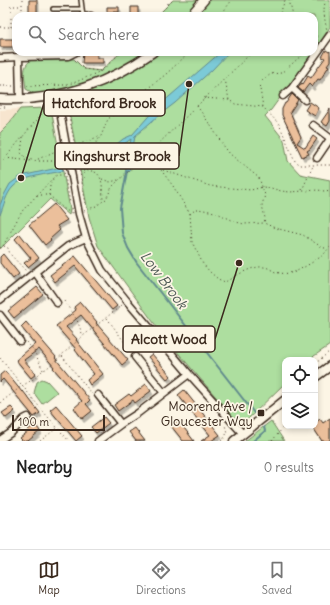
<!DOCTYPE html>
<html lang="en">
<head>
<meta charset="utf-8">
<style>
  :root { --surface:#fff; --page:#f6f6f6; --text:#222; --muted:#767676; --line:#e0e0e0; --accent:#3b2a1e }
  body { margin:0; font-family:Delius,sans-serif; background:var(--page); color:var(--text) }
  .controls { position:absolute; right:12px; bottom:12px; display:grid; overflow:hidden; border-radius:8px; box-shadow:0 2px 6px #0003 }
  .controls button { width:36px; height:36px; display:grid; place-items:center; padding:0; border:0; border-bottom:1px solid var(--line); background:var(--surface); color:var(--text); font:20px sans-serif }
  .scale { position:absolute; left:12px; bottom:10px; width:93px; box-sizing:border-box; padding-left:4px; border:2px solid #3b2a1e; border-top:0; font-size:11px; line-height:14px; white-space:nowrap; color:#3b2a1e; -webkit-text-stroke:3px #fcf5e5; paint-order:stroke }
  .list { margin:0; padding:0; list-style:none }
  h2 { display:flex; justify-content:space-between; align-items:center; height:52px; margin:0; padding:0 16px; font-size:17px }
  h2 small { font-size:13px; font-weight:400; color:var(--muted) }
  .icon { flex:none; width:22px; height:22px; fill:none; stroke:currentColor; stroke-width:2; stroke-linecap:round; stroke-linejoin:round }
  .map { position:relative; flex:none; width:330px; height:441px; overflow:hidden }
  .search { position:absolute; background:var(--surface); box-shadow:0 2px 6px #0003; left:12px; right:12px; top:12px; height:44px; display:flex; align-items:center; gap:10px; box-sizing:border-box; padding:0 14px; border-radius:12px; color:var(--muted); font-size:15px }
  .sheet { height:108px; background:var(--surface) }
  nav { display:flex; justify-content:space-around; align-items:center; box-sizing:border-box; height:56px; border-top:1px solid var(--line); background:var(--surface); font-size:11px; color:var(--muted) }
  nav a { display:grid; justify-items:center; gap:2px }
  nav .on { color:var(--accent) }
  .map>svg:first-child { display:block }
  .built { fill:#f7e5cf }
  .green { fill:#adde9f; stroke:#74845e }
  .water { fill:#7bcad7; stroke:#618a8d }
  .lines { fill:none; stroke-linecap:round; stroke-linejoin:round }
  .stream { stroke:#618a8d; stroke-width:2 }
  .building { fill:#ebbf9b; stroke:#3b2a1e; filter:url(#shadow) }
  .lane-casing { stroke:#3b2a1e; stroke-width:6 }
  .street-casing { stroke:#3b2a1e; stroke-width:9 }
  .secondary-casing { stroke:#3b2a1e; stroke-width:11 }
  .path { stroke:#3b2a1e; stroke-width:1; stroke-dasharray:1 3; stroke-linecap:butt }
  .lane { stroke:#fcf5e5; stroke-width:3 }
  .street { stroke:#fcf5e5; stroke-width:6 }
  .secondary { stroke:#fcf5e5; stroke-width:8 }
  .street-bridge-casing { stroke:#3b2a1e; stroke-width:9; stroke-linecap:butt }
  .street-bridge { stroke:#fcf5e5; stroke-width:6 }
  .poi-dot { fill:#3b2a1e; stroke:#fcf5e5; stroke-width:1.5 }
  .labels { text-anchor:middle; stroke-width:3.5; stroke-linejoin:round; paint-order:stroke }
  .poi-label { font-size:13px; fill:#3b2a1e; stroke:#fcf5e5; text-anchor:end }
  .water-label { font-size:14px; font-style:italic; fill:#4e5a56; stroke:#fcf5e5 }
  .leader { fill:none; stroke:#3b2a1e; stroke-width:1.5 }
  .callout-dot { fill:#3b2a1e; stroke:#fcf5e5; stroke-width:1.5 }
  .callout { fill:#fcf5e5; stroke:#3b2a1e; stroke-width:1.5 }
  .callout-label { font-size:14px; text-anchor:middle; font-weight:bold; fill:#3b2a1e }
</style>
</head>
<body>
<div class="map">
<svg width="330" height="441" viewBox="0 0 330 441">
  <defs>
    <filter id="shadow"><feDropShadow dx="2" dy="3.5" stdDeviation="0" flood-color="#0004"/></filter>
  </defs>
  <rect width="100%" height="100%" fill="#fcf5e5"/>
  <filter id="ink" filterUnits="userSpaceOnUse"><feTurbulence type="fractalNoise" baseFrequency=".025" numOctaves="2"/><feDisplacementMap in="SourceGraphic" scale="8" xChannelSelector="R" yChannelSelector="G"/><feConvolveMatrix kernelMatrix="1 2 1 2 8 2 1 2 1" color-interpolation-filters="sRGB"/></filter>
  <g filter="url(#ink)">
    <path class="built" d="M 20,109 L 7,126 L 0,133 L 0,110 Z"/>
    <path class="green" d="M 173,0 L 197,0 L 197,2 L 185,16 L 157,16 Z
      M 208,0 L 330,0 L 330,27 L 314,51 L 314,16 L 195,16 Z
      M 121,52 L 147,52 L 133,62 L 106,76 L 70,88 L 35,94 L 26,89 C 25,79 21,65 32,60 L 74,59 L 84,69 L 101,71 Z
      M 158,52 L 313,52 L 271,110 L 265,116 L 284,140 L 288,161 L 300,174 L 330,180 L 330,345 L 314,356 L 310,360 L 285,360 L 285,383 L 246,421 L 233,417 L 162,334 L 98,246 L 89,217 L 69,112 L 76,96 L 112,81 L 152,58 Z
      M 45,108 L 52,114 L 70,209 L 69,215 L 50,199 L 0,249 L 0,133 L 7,126 L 20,109 Z
      M 42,379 L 47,381 L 57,392 L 42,404 L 34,393 L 37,382 Z
      M 271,421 L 284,441 L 245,441 Z"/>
    <path class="water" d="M 221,52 L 229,52 L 212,70 L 175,103 L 158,116 L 135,136 L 129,171 L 125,174 L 131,139 L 106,157 L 96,163 L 79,167 L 79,164 L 98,158 L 105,154 L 123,139 L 132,135 L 155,109 Z
      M 62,167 L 63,171 C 49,174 22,176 13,187 C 6,194 4,205 0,215 L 0,205 L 4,195 L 10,184 L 21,176 Z"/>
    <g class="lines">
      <path class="stream" d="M 127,171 L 120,208 L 122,233 L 128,248 L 137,263 L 254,413
        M 253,441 L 265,431 L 264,427"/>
    </g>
    <path class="building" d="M 29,0 L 37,0 L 37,16 L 29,16 Z
      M 107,7 L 119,7 L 119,12 L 107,12 Z
      M 131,7 L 138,7 L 138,16 L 131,16 Z
      M 0,39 L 13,39 L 13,47 L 0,47 Z
      M 326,50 L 329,52 L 330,51 L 330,61 L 327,65 L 329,66 L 320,80 L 318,79 L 312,87 L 309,84 L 303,92 L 298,88 L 302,83 L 303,84 L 308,76 L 311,78 L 317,69 L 325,58 L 322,57 Z
      M 83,52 L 97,52 L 97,58 L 103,58 L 103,63 L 82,63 Z
      M 292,94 L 298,100 L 290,112 L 301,137 L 297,143 L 305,148 L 313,136 L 317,139 L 310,149 L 307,151 L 309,154 L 302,157 L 282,115 L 282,109 L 285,103 L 286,103 Z
      M 310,102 L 319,108 L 315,116 L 305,110 Z
      M 330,109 L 330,121 L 327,126 L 321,122 Z
      M 54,204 L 67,220 L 57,226 L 60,230 L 50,239 L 51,240 L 45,245 L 29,225 Z
      M 20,234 L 39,258 L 28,267 L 24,263 L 31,258 L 15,239 Z
      M 3,254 L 19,274 L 13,279 L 0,263 L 0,257 Z
      M 75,256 L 117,306 L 112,310 L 75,266 L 55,282 L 50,275 Z
      M 37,287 L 43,294 L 14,318 L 8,311 Z
      M 80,302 L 97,322 L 96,323 L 128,360 L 122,365 L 81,315 L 66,327 L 77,339 L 76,340 L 103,374 L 90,385 L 87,380 L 94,374 L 75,350 L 76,349 L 56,326 L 76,310 L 74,307 Z
      M 26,322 L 56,357 L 55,358 L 90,400 L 86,404 L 92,411 L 82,419 L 74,408 L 82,401 L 53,368 L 54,367 L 39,349 L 24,360 L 36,374 L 31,378 L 16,360 L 35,344 L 21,327 Z
      M 152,354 L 171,376 L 167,379 L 148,357 Z
      M 5,371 L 22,392 L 23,391 L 40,413 L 34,417 L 3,379 L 0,382 L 0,375 Z
      M 146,384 L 151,391 L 135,403 L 133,400 L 118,411 L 114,405 L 129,394 L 131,396 Z
      M 184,390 L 220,435 L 211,441 L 201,441 L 210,435 L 178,395 Z
      M 56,405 L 82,436 L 76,441 L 50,410 Z
      M 11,407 L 15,411 L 6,418 L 2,413 Z
      M 104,417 L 109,423 L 96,433 L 91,427 Z
      M 330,418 L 330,441 L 322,441 L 312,426 L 315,426 L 315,423 L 320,419 L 323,423 Z
      M 178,420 L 194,441 L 183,441 L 171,426 Z
      M 35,424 L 40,431 L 28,441 L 23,441 L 20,438 L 29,431 L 28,430 Z
      M 135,428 L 145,441 L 136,441 L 129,432 Z"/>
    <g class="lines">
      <g class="lane-casing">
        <path id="lane" d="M 81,0 L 83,16
          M 53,9 L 82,9"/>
      </g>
      <g class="street-casing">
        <path id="street" d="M 83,16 L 91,16
          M 0,58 L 19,57
          M 292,88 L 305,100
          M 57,95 L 68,156
          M 283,96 L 292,88 L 330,35
          M 20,99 L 19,57 L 68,56 L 76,52
          M 313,125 L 330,138
          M 317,158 L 330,139
          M 72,177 L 79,214 L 86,238 L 102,270 L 127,301 L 189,374 L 243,434
          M 35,272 L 57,303
          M 0,300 L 68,246 L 86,238
          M 0,315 L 20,341
          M 135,357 L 164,393
          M 98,395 L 121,424
          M 0,440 L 12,432 L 24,419 L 28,417
          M 98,441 L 121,424 L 138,413 L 189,374"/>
      </g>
      <g class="secondary-casing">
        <path id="secondary" d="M 190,16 L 204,0
          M 0,99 C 57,102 107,85 153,52
          M 315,377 L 330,366
          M 234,441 L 285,400"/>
      </g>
      <path class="path" d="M 22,0 L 22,16
        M 289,0 L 293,16
        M 326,0 C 322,10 325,20 327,31
        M 168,4 L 168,0
        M 157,16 L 173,0
        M 220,16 L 232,0
        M 278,16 L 281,11 L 285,0
        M 0,27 L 16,27
        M 11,27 L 11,6 L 22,6
        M 314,34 L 320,38
        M 314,44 L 319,39
        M 305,52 L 293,63 L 281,73 L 271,74 L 259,83 L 263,107 L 279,124 L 295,161 L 301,165 L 330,165
        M 75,60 L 84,69 L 100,71
        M 225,79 L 229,100 L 235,104 L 263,107
        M 0,86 L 13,86
        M 27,86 L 64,85 L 76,82 L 101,71 L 121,52
        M 204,98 L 229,100
        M 43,105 L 53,113
        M 197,106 L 211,126 L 223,145 L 230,154 L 259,178 L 265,195 L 262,205 L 265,218 L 264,223
        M 0,107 L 6,107
        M 66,110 L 68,110 L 87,209
        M 23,137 L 21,153 L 25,157 L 34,161 L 60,149
        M 75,146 L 100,136
        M 76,149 L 78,148 L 79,149 L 81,156
        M 146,156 L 156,167 L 160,169
        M 5,158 L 32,161
        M 79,158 L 86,156 L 101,136 L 108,119 L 165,75 L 190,52
        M 35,161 L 61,161
        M 59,161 L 58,153 L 60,151
        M 62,161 L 72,213
        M 0,164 L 50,104
        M 161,170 L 173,186 L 190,214 L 192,242 L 203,264 L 210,272 L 218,279 L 225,282 C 236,276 255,263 268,268 C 270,269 272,270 273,271 C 280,274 287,274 295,272 C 301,269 319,259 324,254 C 326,252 327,250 330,247
        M 163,170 L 210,186 L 251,190 L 263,187 L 271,188 L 281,191 L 290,192 L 318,190 L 330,192
        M 83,171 C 104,168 102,184 103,200
        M 102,179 L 110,182 L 118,180
        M 82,180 L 84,180 L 84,171
        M 302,190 L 313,166
        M 37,195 L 49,195 L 63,208 L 72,214
        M 49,195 L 50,186 L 53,179
        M 84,211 L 96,206 L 106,199 L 112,187 L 119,180 L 146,156 L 252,52
        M 190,214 L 195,210 L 198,209 L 215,212 L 236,222 L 244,224 L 264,223 L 275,228 L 303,235 L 320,246 L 327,249
        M 4,246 L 8,248 L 10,254 L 26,271
        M 0,248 L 3,246 L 17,220 L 23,210 L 54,177 L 57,175 L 61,175
        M 64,301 L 77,320 L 83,336
        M 107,318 L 131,351
        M 26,342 L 33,349 L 43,370
        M 139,353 L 152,340
        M 62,356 L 92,394
        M 0,358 L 41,409 L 69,441
        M 315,364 L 330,351
        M 315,386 L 318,383
        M 0,403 L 22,386 L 35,378 L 43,370 L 46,369 L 83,336 L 122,305
        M 40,441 L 57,428
        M 221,441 L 223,440 L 227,433 L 225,425
        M 272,441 L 282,429 L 285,418"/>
      <use href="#lane" class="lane"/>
      <use href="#street" class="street"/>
      <use href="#secondary" class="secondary"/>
      <g class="street-bridge-casing">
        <path id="street-bridge" d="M 68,156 L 72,177"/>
      </g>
      <use href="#street-bridge" class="street-bridge"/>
    </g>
  </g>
  <rect class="poi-dot" x="257" y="409" width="8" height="8" rx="2"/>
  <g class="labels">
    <g class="poi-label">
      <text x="253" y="411">Moorend Ave /<tspan x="253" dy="15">Gloucester Way</tspan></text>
    </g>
    <g class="water-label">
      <text transform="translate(164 280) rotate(53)" y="5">Low Brook</text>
    </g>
  </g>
  <path class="leader" d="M21 178L44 103M189 84L179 156M239 263L215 339"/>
  <g class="callout-dot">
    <circle cx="21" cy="178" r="4"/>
    <circle cx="189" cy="84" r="4"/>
    <circle cx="239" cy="263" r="4"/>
  </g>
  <g class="callout">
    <rect x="44" y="90" width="121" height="26" rx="4"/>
    <rect x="55" y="143" width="124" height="26" rx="4"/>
    <rect x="123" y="326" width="92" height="26" rx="4"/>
  </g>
  <g class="callout-label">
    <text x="104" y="108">Hatchford Brook</text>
    <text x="117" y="161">Kingshurst Brook</text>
    <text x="169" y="344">Alcott Wood</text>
  </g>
</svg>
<div class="controls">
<button><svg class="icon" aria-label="locate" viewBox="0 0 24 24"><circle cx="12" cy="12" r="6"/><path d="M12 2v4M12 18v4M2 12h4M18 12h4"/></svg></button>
<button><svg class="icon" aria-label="layers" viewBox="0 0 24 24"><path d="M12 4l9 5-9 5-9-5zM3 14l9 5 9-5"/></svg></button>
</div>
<div class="scale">100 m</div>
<div class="search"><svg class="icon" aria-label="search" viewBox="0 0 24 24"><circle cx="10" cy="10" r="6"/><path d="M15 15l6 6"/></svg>Search here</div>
</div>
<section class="sheet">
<h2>Nearby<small>0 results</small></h2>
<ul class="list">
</ul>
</section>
<nav>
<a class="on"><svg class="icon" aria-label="map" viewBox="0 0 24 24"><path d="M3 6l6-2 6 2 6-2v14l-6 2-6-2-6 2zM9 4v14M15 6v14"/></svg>Map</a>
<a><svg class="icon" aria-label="directions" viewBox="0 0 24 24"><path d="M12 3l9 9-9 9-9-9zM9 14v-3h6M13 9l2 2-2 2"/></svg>Directions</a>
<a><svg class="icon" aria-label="saved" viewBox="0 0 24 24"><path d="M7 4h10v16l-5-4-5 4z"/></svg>Saved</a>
</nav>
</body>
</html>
